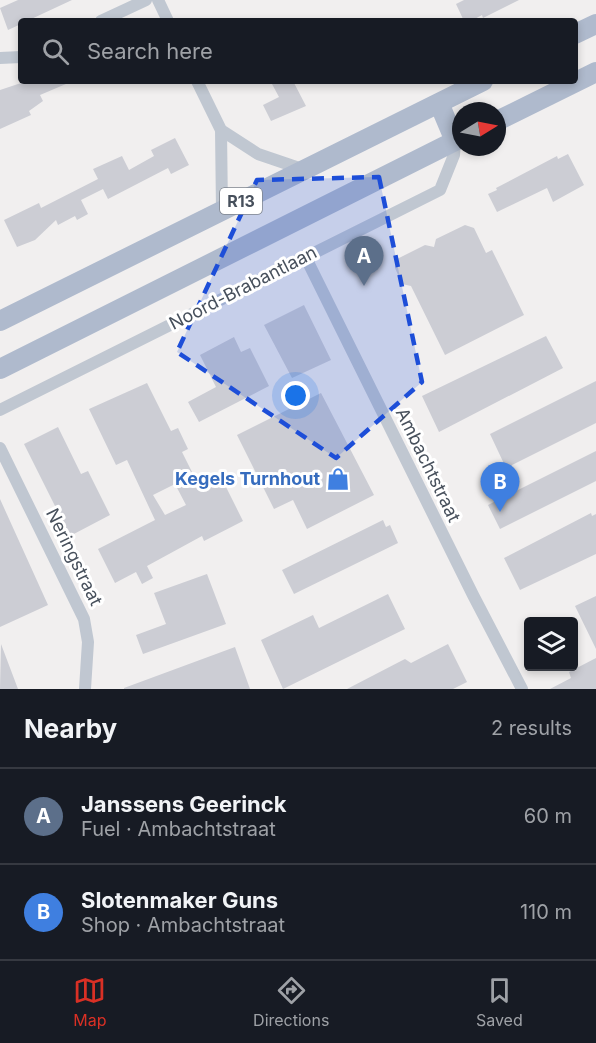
<!DOCTYPE html>
<html lang="en">
<head>
<meta charset="utf-8">
<style>
  :root { --surface:#171b24; --page:#20242c; --text:#f1f3f6; --muted:#9ea1a6; --line:#363941; --accent:#d93025 }
  body { margin:0; font-family:Inter,sans-serif; background:var(--page); color:var(--text) }
  .controls { position:absolute; right:18px; bottom:18px; display:grid; overflow:hidden; border-radius:6px; box-shadow:0 3px 9px #0003 }
  .controls button { width:54px; height:54px; display:grid; place-items:center; padding:0; border:0; border-bottom:2px solid var(--line); background:var(--surface); color:var(--text); font:30px sans-serif }
  .compass { position:absolute; left:452px; top:102px; width:54px; height:54px; border-radius:50%; background:var(--surface); box-shadow:0 3px 9px #0003; rotate:80deg }
  .you { position:absolute; left:296px; top:396px; width:21px; height:21px; margin:-15px; border:4px solid #fff; border-radius:50%; background:#1a73e8; box-shadow:0 0 0 9px #1a73e833 }
  .badge { display:grid; place-items:center; width:39px; height:39px; border-radius:50%; background:var(--accent); color:#fff; font-size:20px; font-weight:700 }
  .pin { position:absolute; translate:-50% -50px; filter:drop-shadow(0 2px 3px #0008) }
  .pin::after { content:''; position:absolute; top:32px; width:21px; height:18px; background:inherit; clip-path:polygon(0 0,100% 0,50% 100%) }
  .list { margin:0; padding:0; list-style:none }
  h2 { display:flex; justify-content:space-between; align-items:center; height:78px; margin:0; padding:0 24px; font-size:26px }
  h2 small { font-size:20px; font-weight:400; color:var(--muted) }
  .list li { display:grid; grid-template-columns:39px 1fr auto; gap:18px; align-items:center; box-sizing:border-box; height:96px; padding:0 24px; border-top:2px solid var(--line) }
  .list b { display:block; font-size:22px; white-space:nowrap }
  .list p { margin:0; font-size:20px; white-space:nowrap; color:var(--muted) }
  .list em { font-size:20px; font-style:normal; color:var(--muted) }
  .icon { flex:none; width:33px; height:33px; fill:none; stroke:currentColor; stroke-width:2; stroke-linecap:round; stroke-linejoin:round }
  .map { position:relative; flex:none; width:596px; height:689px; overflow:hidden }
  .search { position:absolute; background:var(--surface); box-shadow:0 3px 9px #0003; left:18px; right:18px; top:18px; height:66px; display:flex; align-items:center; gap:15px; box-sizing:border-box; padding:0 21px; border-radius:6px; color:var(--muted); font-size:22px }
  .sheet { height:270px; background:var(--surface) }
  nav { display:flex; justify-content:space-around; align-items:center; box-sizing:border-box; height:84px; border-top:2px solid var(--line); background:var(--surface); font-size:16px; color:var(--muted) }
  nav a { display:grid; justify-items:center; gap:3px }
  nav .on { color:var(--accent) }
  .map>svg:first-child { display:block }
  .building { fill:#cccdd4; fill-rule:evenodd }
  .lines { fill:none; stroke-linecap:round; stroke-linejoin:round }
  .minor { stroke:#c0c7d1; stroke-width:12 }
  .primary { stroke:#afbacd; stroke-width:20 }
  .marked { fill:#1d4ed8; fill-opacity:0.2; stroke:#1d4ed8; stroke-width:4.5; stroke-dasharray:12 8; stroke-linejoin:round }
  .labels { text-anchor:middle; stroke-width:6; stroke-linejoin:round; paint-order:stroke }
  .shield { fill:#fff; stroke:#7e848d; stroke-width:1.5 }
  .shield-label { font-size:16px; font-weight:bold; fill:#47505c }
  .street-label { font-size:18px; fill:#47505c; stroke:#fff }
  .shop-label { font-size:18px; font-weight:bold; fill:#366cbe; stroke:#fff; text-anchor:end }
</style>
</head>
<body>
<div class="map">
<svg width="596" height="689" viewBox="0 0 596 689">
  <rect width="100%" height="100%" fill="#f1efef"/>
  <path class="building" d="M 18,0 L 72,0 L 27,21 L 21,21 L 21,24 L 8,30 L 0,8 Z
    M 464,0 L 519,0 L 483,18 L 482,15 L 471,21 L 464,21 L 456,4 Z
    M 27,81 L 73,81 L 40,95 L 43,101 L 29,111 L 31,115 L 0,129 L 0,90 Z
    M 278,81 L 293,81 L 306,106 L 271,121 L 263,105 L 279,97 L 272,84 Z
    M 175,138 L 189,165 L 171,174 L 168,168 L 108,199 L 103,189 L 81,200 L 88,214 L 77,220 L 75,216 L 58,225 L 56,220 L 35,240 L 17,247 L 4,220 L 39,203 L 41,208 L 98,179 L 93,169 L 122,156 L 129,170 L 154,156 L 151,150 Z
    M 568,154 L 584,185 L 553,202 L 547,188 L 497,212 L 488,194 L 497,190 L 496,188 L 557,156 L 558,159 Z
    M 465,225 L 474,228 L 486,253 L 492,250 L 524,315 L 445,355 L 411,286 L 402,284 L 395,268 L 397,259 L 425,245 L 434,247 L 436,239 Z
    M 304,305 L 331,360 L 292,378 L 264,325 Z
    M 546,336 L 563,368 L 439,432 L 422,396 Z
    M 234,337 L 241,352 L 250,348 L 269,386 L 199,422 L 188,402 L 216,387 L 200,355 Z
    M 596,381 L 596,423 L 506,468 L 490,434 Z
    M 147,383 L 171,431 L 178,428 L 188,449 L 182,452 L 199,486 L 220,475 L 243,521 L 204,541 L 202,536 L 147,566 L 153,578 L 142,584 L 136,572 L 115,583 L 98,549 L 155,520 L 127,460 L 116,465 L 89,409 ZM 175,484 L 186,505 L 165,515 L 153,495 Z
    M 321,393 L 374,495 L 307,529 L 293,500 L 274,509 L 237,435 Z
    M 58,427 L 81,474 L 88,471 L 110,515 L 70,536 L 24,444 Z
    M 596,451 L 596,481 L 500,529 L 488,505 Z
    M 0,499 L 48,605 L 0,627 Z
    M 591,513 L 592,516 L 596,514 L 596,554 L 520,590 L 504,558 Z
    M 383,520 L 386,527 L 390,525 L 398,543 L 294,594 L 282,570 Z
    M 207,574 L 226,624 L 143,654 L 136,635 L 166,624 L 154,593 Z
    M 388,594 L 405,629 L 283,689 L 261,640 L 313,615 L 319,628 Z
    M 596,596 L 596,649 L 575,606 Z
    M 1,644 L 18,689 L 0,689 Z
    M 448,644 L 467,682 L 453,689 L 347,689 L 401,661 L 405,659 L 411,663 Z
    M 235,647 L 250,689 L 124,689 L 124,688 Z
    M 596,658 L 596,689 L 550,689 L 571,678 L 569,672 Z"/>
  <g class="lines">
    <path class="minor" d="M 158,0 L 168,21
      M 101,21 L 146,0
      M 0,58 L 21,57
      M 197,81 L 221,130 L 222,211
      M 221,130 L 258,154 L 305,170
      M 305,256 L 473,595 L 522,689
      M 0,410 L 440,190 L 454,155 L 455,141
      M 0,448 L 84,619 L 88,642 L 85,689"/>
    <path class="primary" d="M 575,34 L 596,24
      M 439,103 L 455,141
      M 497,121 L 596,72
      M 0,321 L 483,81
      M 0,369 L 461,138"/>
  </g>
  <path class="marked" d="M 379,177 L 422,382 L 336,458 L 177,352 L 257,180 Z"/>
  <defs>
    <g id="shop-bare" transform="scale(1.8)"><path d="M-5-2.5h2.3a2.7 3.5 0 0 1 5.4 0H5L5.5 6h-11ZM-1.5-2.5h3a1.5 2.3 0 0 0-3 0Z" fill="#3f7fe0" stroke="#fff" stroke-width="2.5" paint-order="stroke"/></g>
  </defs>
  <g fill-rule="evenodd">
    <use href="#shop-bare" x="338" y="479"/>
  </g>
  <g class="labels">
    <rect class="shield" x="220" y="188" width="42" height="26" rx="4.5"/>
    <g class="shield-label">
      <text x="241" y="207">R13</text>
    </g>
    <g class="street-label">
      <text transform="translate(243 288) rotate(-27)" y="6">Noord-Brabantlaan</text>
      <text transform="translate(428 465) rotate(64)" y="6">Ambachtstraat</text>
      <text transform="translate(74 557) rotate(64)" y="6">Neringstraat</text>
    </g>
    <g class="shop-label">
      <text x="320" y="485">Kegels Turnhout</text>
    </g>
  </g>
</svg>
<div class="controls">
<button><svg class="icon" aria-label="layers" viewBox="0 0 24 24"><path d="M12 4l9 5-9 5-9-5zM3 14l9 5 9-5"/></svg></button>
</div>
<svg class="compass" viewBox="-18 -18 36 36"><path d="M0-13l5 13h-10z" fill="#e53935"/><path d="M0 13l5-13h-10z" fill="#9ea1a6"/></svg>
<div class="you"></div>
<div class="pin badge" style="left:364px;top:286px;background:#5c6f8a">A</div>
<div class="pin badge" style="left:500px;top:512px;background:#3f7fe0">B</div>
<div class="search"><svg class="icon" aria-label="search" viewBox="0 0 24 24"><circle cx="10" cy="10" r="6"/><path d="M15 15l6 6"/></svg>Search here</div>
</div>
<section class="sheet">
<h2>Nearby<small>2 results</small></h2>
<ul class="list">
<li><span class="badge" style="background:#5c6f8a">A</span><div><b>Janssens Geerinck</b><p>Fuel · Ambachtstraat</p></div><em>60 m</em></li>
<li><span class="badge" style="background:#3f7fe0">B</span><div><b>Slotenmaker Guns</b><p>Shop · Ambachtstraat</p></div><em>110 m</em></li>
</ul>
</section>
<nav>
<a class="on"><svg class="icon" aria-label="map" viewBox="0 0 24 24"><path d="M3 6l6-2 6 2 6-2v14l-6 2-6-2-6 2zM9 4v14M15 6v14"/></svg>Map</a>
<a><svg class="icon" aria-label="directions" viewBox="0 0 24 24"><path d="M12 3l9 9-9 9-9-9zM9 14v-3h6M13 9l2 2-2 2"/></svg>Directions</a>
<a><svg class="icon" aria-label="saved" viewBox="0 0 24 24"><path d="M7 4h10v16l-5-4-5 4z"/></svg>Saved</a>
</nav>
</body>
</html>
